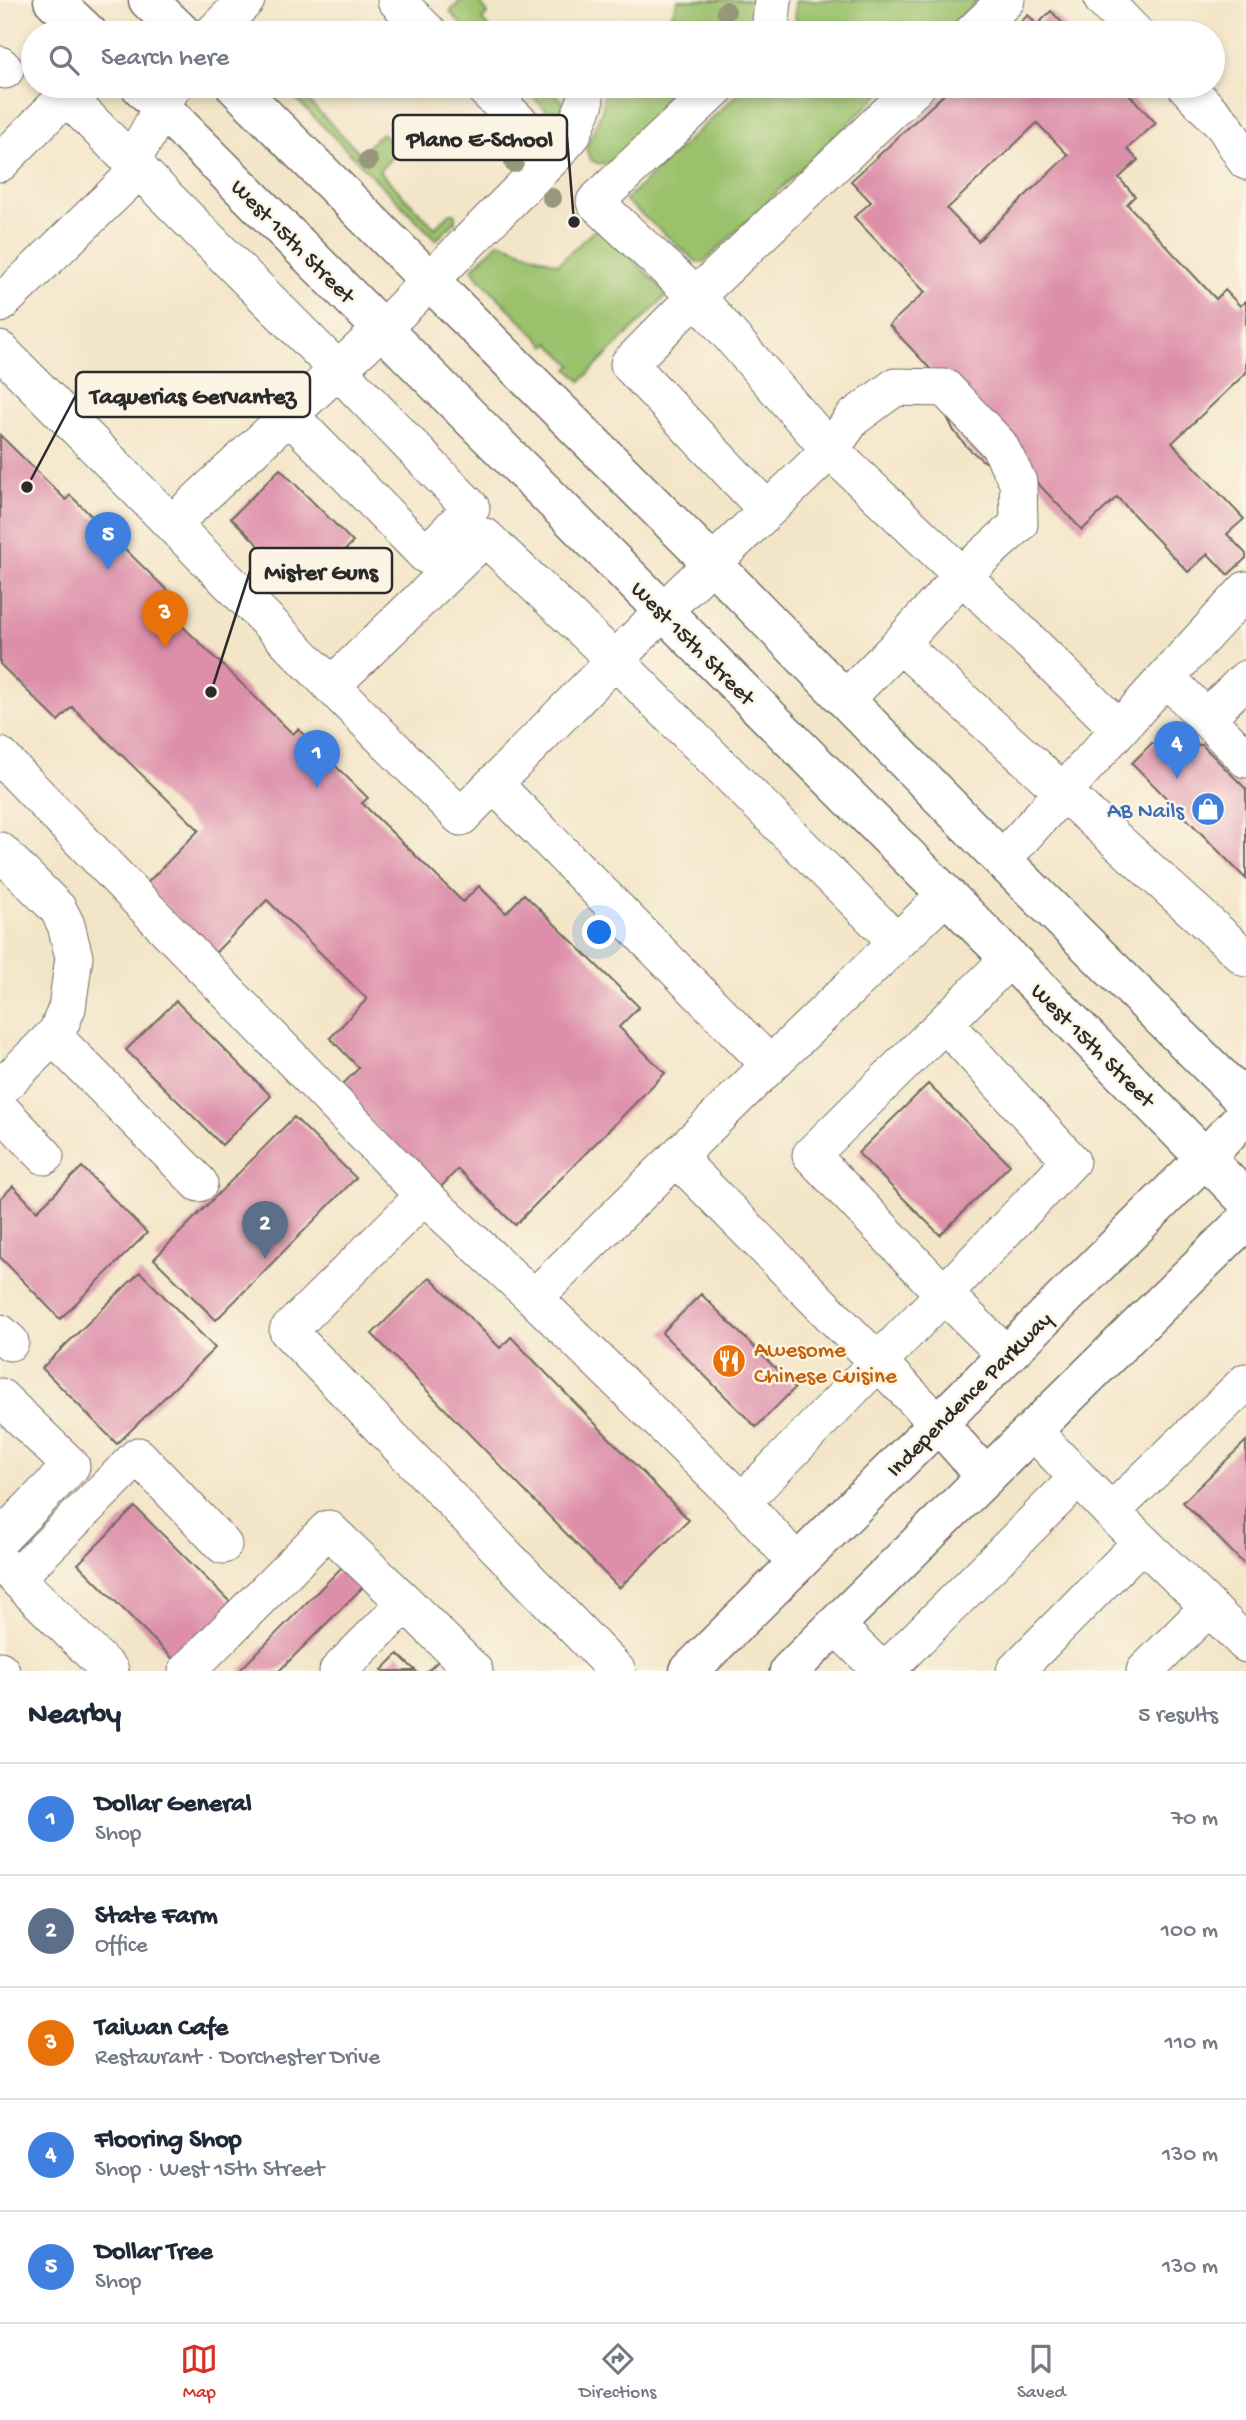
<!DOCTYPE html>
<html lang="en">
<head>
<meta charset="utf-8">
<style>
  :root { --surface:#fff; --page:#f2f2f3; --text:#1f2937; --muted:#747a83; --line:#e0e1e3; --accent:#d93025 }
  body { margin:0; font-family:"Gochi Hand",sans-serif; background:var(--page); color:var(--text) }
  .you { position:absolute; left:600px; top:933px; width:24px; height:24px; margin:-18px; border:5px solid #fff; border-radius:50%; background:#1a73e8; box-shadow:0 0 0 10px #1a73e833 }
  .badge { display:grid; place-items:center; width:46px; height:46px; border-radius:50%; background:var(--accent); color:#fff; font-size:23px; font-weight:700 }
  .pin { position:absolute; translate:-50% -58px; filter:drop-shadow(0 2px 4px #0008) }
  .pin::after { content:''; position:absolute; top:37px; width:24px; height:21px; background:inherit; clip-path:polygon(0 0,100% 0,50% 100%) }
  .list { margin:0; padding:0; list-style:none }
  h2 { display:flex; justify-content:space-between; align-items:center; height:91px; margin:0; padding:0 28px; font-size:30px }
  h2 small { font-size:23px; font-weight:400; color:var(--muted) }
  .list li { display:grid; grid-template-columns:46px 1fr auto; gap:21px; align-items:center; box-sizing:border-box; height:112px; padding:0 28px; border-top:2px solid var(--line) }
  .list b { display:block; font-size:26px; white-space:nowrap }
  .list p { margin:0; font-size:23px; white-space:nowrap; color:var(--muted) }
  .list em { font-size:23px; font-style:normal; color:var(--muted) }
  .icon { flex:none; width:38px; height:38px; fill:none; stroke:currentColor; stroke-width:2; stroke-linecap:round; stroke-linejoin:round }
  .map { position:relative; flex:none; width:1246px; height:1671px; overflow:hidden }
  .search { position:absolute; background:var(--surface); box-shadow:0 4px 10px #0003; left:21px; right:21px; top:21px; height:77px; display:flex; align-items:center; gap:18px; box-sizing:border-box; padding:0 24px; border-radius:38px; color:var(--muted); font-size:26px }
  .sheet { height:651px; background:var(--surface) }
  nav { display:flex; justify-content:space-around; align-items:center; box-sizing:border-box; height:98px; border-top:2px solid var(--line); background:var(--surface); font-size:19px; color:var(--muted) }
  nav a { display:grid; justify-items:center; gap:4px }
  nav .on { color:var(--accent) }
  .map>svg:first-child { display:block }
  .green { fill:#9ac16c; stroke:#62764c; stroke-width:2 }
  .building { fill:#dd8faa; fill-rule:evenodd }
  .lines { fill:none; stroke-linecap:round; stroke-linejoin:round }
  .minor-casing { stroke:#716c62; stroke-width:39 }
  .major-casing { stroke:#716c62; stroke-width:41 }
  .minor { stroke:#fff; stroke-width:37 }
  .major { stroke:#fff; stroke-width:38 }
  .tree { fill:#97977c }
  .labels { text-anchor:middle; stroke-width:5; stroke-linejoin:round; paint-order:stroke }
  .street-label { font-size:23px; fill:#2b2b2b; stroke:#fcf5e5 }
  .shop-label { font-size:23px; fill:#366cbe; stroke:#fcf5e5; text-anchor:end }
  .food-label { font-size:23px; fill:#c56008; stroke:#fcf5e5; text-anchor:start }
  .leader { fill:none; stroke:#2b2b2b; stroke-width:2.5 }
  .callout-dot { fill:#2b2b2b; stroke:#fcf5e5; stroke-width:2.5 }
  .callout { fill:#fcf5e5; stroke:#2b2b2b; stroke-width:2.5 }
  .callout-label { font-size:24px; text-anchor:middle; font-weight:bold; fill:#2b2b2b }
</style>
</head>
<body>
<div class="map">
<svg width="1246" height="1671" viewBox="0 0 1246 1671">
  <rect width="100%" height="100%" fill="#fcf5e5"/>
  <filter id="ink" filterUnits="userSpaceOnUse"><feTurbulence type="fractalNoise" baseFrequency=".0143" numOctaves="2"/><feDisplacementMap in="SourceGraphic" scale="14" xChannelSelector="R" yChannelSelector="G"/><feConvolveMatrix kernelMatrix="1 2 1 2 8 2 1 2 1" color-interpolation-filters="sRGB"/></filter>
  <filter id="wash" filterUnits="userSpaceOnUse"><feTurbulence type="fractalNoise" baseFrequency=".00686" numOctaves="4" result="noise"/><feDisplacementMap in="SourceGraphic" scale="28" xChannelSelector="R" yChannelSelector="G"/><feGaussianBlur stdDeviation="1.57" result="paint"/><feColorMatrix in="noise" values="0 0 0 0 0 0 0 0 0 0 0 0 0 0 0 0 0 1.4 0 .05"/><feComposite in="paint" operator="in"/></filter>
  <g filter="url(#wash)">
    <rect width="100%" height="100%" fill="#f3e5c8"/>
    <path class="green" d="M 461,0 L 478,0 L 488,13 L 482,20 L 495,33 L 470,33 L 450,12 Z
      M 678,0 L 757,0 L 756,24 L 746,33 L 664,33 Z
      M 795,0 L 978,0 L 944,33 L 796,33 Z
      M 283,86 L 294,86 L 298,90 L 303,86 L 320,86 L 307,100 L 360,153 L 382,133 L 398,151 L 379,171 L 435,228 L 450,213 L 455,213 L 455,222 L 436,240 Z
      M 522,86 L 547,86 L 562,101 L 565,109 L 559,119 L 548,112 Z
      M 606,86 L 692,86 L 617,158 C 608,164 599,167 590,159 L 586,149 L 602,110 Z
      M 746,86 L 888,86 L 704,262 L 697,262 L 625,200 Z
      M 599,226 L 668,294 L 581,381 L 568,369 L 572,365 L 549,343 L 546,346 L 476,275 L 472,269 L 499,242 L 558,264 Z"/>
    <g id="blocks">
      <path class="building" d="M 1051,11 L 1072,33 L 1009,33 L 1028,15 L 1037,25 Z
        M 953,86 L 1121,86 L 1156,123 L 1127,149 L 1138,160 L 1119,178 L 1135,196 L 1127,204 L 1216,299 L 1225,290 L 1240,306 L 1246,301 L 1246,373 L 1172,443 L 1244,519 L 1227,534 L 1246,554 L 1246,558 L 1228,575 L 1208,554 L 1188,572 L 1117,497 L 1082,530 L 1031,476 L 999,469 L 982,460 L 967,447 L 954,431 L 945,413 L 938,377 L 889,325 L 925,292 L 854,217 L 871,202 L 851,181 ZM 1037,123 L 1068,155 L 978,241 L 947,209 Z
        M 0,435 L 66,500 L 70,495 L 177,600 L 167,611 L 293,734 L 298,729 L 368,798 L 362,803 L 463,902 L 479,886 L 506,913 L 524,894 L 639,1007 L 619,1027 L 665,1073 L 515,1225 L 458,1169 L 439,1189 L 338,1089 L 359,1068 L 330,1038 L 367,999 L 267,900 L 214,954 L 145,885 L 199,830 L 72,707 L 58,721 L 0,664 Z
        M 280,469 L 353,542 L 305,591 L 231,518 Z
        M 1152,743 L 1202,745 L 1246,789 L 1246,879 L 1132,763 Z
        M 176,1001 L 271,1096 L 222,1145 L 126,1050 Z
        M 928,1084 L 1010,1165 L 940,1235 L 858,1153 Z
        M 294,1117 L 356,1178 L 216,1320 L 154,1259 Z
        M 82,1167 L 147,1233 L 60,1319 L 0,1257 L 0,1199 L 13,1186 L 37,1211 Z
        M 140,1272 L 215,1348 L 117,1444 L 42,1368 Z
        M 430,1277 L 500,1348 L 511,1337 L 689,1520 L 619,1588 L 372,1334 Z
        M 701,1294 L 795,1388 L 756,1427 L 662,1333 Z
        M 1246,1441 L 1246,1566 L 1183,1502 Z
        M 135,1507 L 238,1610 L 181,1667 L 78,1564 Z
        M 350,1559 L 370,1580 L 279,1671 L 239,1671 Z
        M 398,1654 L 416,1671 L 381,1671 Z
        M 439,1660 L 450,1671 L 428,1671 Z"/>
    </g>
  </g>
  <g filter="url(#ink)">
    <use href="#blocks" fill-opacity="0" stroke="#716c62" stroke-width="2"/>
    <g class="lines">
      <g class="minor-casing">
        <path id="minor" d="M 396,0 L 429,33
          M 1103,0 L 1135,33
          M 213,33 L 246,0
          M 770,33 L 773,0
          M 972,33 L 1006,0
          M 0,65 L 5,70
          M 482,86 L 554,156
          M 718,86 L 595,202 L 696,296 L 629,364 L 766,509
          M 1186,86 L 1225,127 L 1246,161
          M 130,160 C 149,138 158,110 173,86
          M 0,163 L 66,96 L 338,370 L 471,508 L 426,555 L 289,415
          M 0,304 L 140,169
          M 0,350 L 461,817 L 663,611 L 830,450 L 696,296 L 917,86
          M 172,524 L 382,329 L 554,156 L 572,135 L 585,103
          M 900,644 L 1246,958
          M 1166,677 L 1246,590
          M 331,686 L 485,537 L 615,660 L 897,942
          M 846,699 L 900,644 L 962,575 L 830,450 L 853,418 L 895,387 L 945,388 L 999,445 L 1018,482 L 1019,524 L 962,575 L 1119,729
          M 1206,718 L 1246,679
          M 0,756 L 424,1196 L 534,1298 L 770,1065
          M 494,784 L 770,1065 L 946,895
          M 0,851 L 58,909 L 66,925 L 74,957 L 67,1008 L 57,1032 L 0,1089
          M 1002,860 L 1166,677 L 1246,759
          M 945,1023 L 1071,1161 L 944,1294 L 811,1155 L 1010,958
          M 53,1036 L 199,1183
          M 0,1109 L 45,1156
          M 677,1158 L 938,1423
          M 424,1196 L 288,1331 L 617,1671
          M 534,1298 L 742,1502 L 797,1563
          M 0,1333 L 10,1342
          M 0,1397 L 71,1466 L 0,1539
          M 1033,1431 L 1111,1512 L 1209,1607 L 1145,1671
          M 742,1502 L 944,1294 L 1006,1355
          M 1111,1512 L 1246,1382
          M 0,1562 L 110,1671
          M 16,1578 L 138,1456 L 223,1545
          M 1209,1607 L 1246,1644
          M 835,1625 L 882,1671
          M 0,1670 L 1,1671
          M 187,1671 L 328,1529 L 406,1603
          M 338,1671 L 406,1603 L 474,1671
          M 885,1671 L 1078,1478
          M 1015,1671 L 1142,1542"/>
      </g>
      <g class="major-casing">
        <path id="major" d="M 53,0 L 88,33
          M 148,0 L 182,33
          M 140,86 L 1049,998 L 1246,1200
          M 235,86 L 712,563 L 1002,860 L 1246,1102
          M 938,1423 L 986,1477
          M 689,1671 L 1206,1157 L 1246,1114
          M 789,1671 L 1246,1220"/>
      </g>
      <use href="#minor" class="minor"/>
      <use href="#major" class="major"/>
    </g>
    <g class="tree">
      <circle cx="726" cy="11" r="10"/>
      <circle cx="368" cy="161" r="10"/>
      <circle cx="514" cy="163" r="10"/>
      <circle cx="552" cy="198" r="10"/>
    </g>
  </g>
  <defs>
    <g id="shop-disc" transform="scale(1.75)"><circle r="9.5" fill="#3f7fe0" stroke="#fcf5e5"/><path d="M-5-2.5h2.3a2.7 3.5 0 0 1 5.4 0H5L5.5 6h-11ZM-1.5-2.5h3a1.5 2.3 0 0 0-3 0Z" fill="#fff"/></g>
    <g id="restaurant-disc" transform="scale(1.75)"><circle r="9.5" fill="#e8710a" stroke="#fcf5e5"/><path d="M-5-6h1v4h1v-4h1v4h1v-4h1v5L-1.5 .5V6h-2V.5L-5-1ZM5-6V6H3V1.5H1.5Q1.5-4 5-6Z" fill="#fff"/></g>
  </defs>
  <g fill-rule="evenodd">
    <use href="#shop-disc" x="1208" y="809"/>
    <use href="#restaurant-disc" x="729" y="1361"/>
  </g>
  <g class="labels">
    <g class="street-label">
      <text transform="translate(294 240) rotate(45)" y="8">West 15th Street</text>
      <text transform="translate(694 642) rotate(45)" y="8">West 15th Street</text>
      <text transform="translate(1094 1044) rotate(45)" y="8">West 15th Street</text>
      <text transform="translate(968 1393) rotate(-45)" y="8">Independence Parkway</text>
    </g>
    <g class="shop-label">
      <text x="1184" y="817">AB Nails</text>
    </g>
    <g class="food-label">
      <text x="754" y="1356">Awesome<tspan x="754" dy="26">Chinese Cuisine</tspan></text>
    </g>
  </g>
  <path class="leader" d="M574 222L567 137M27 487L76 395M211 692L250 571"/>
  <g class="callout-dot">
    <circle cx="574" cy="222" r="7"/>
    <circle cx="27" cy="487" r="7"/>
    <circle cx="211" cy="692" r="7"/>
  </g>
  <g class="callout">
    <rect x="393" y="115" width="174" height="45" rx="7"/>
    <rect x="76" y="372" width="234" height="45" rx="7"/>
    <rect x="250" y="548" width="142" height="45" rx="7"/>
  </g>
  <g class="callout-label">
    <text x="480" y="146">Plano E-School</text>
    <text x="193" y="403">Taquerias Gervantez</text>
    <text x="321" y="579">Mister Guns</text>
  </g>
</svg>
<div class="you"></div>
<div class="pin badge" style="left:317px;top:788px;background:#3f7fe0">1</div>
<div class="pin badge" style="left:265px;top:1259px;background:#5c6f8a">2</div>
<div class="pin badge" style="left:165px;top:648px;background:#e8710a">3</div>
<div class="pin badge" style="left:1177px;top:779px;background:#3f7fe0">4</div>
<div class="pin badge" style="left:108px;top:570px;background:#3f7fe0">5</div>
<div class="search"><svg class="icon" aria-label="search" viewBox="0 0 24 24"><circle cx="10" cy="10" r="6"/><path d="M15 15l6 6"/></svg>Search here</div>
</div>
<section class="sheet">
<h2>Nearby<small>5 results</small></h2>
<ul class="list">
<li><span class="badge" style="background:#3f7fe0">1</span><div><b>Dollar General</b><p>Shop</p></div><em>70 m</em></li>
<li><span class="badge" style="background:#5c6f8a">2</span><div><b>State Farm</b><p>Office</p></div><em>100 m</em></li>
<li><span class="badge" style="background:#e8710a">3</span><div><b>Taiwan Cafe</b><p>Restaurant · Dorchester Drive</p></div><em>110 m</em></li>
<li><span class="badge" style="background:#3f7fe0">4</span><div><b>Flooring Shop</b><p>Shop · West 15th Street</p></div><em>130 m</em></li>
<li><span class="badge" style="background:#3f7fe0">5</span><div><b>Dollar Tree</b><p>Shop</p></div><em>130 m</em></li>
</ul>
</section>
<nav>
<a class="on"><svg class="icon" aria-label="map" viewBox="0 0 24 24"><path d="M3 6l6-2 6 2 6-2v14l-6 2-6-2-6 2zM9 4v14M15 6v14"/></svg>Map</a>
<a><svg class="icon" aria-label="directions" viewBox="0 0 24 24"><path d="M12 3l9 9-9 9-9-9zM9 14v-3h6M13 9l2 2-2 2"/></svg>Directions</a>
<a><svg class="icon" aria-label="saved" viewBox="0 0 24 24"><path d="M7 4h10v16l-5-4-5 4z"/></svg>Saved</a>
</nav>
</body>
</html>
